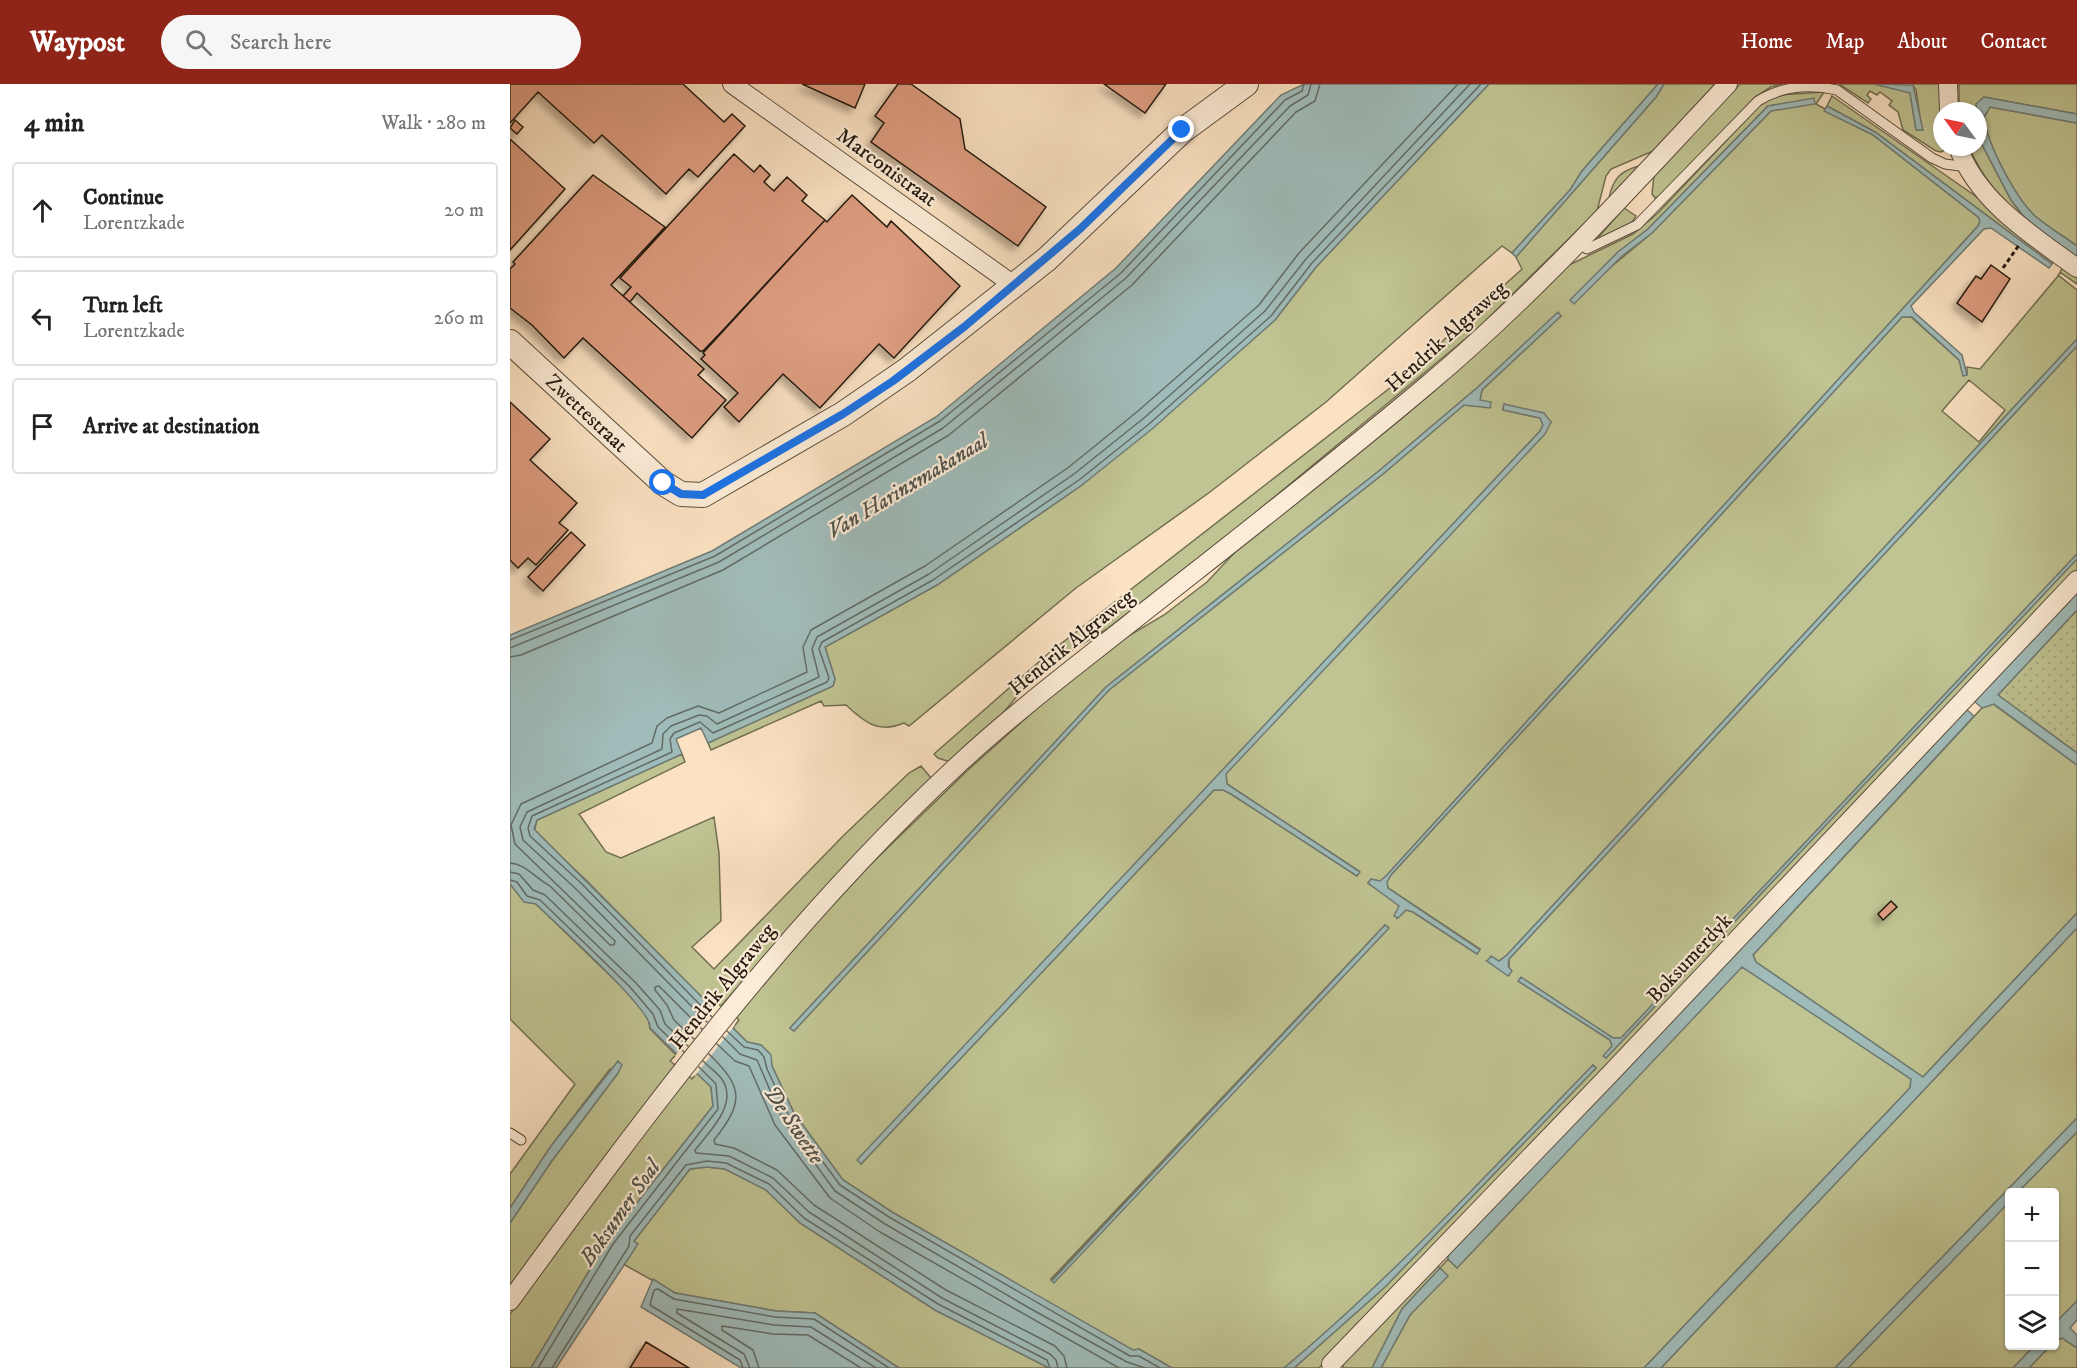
<!DOCTYPE html>
<html lang="en">
<head>
<meta charset="utf-8">
<style>
  :root { --surface:#fff; --page:#f6f6f6; --text:#222; --muted:#767676; --line:#e0e0e0; --accent:#8f2418 }
  body { margin:0; font-family:"IM FELL DW Pica",serif; background:var(--page); color:var(--text) }
  .controls { position:absolute; right:18px; bottom:18px; display:grid; overflow:hidden; border-radius:6px; box-shadow:0 2px 4px #0004 }
  .controls button { width:54px; height:54px; display:grid; place-items:center; padding:0; border:0; border-bottom:2px solid var(--line); background:var(--surface); color:var(--text); font:30px sans-serif }
  .compass { position:absolute; left:1423px; top:18px; width:54px; height:54px; border-radius:50%; background:var(--surface); box-shadow:0 2px 4px #0004; rotate:303deg }
  .stop { position:absolute; width:18px; height:18px; margin:-14px; border:4px solid #1a73e8; border-radius:50%; background:#fff }
  .stop.end { background:#1a73e8; border-color:#fff; box-shadow:0 2px 6px #0008 }
  .list { margin:0; padding:0; list-style:none }
  h2 { display:flex; justify-content:space-between; align-items:center; height:78px; margin:0; padding:0 24px; font-size:26px }
  h2 small { font-size:20px; font-weight:400; color:var(--muted) }
  .list li { display:grid; grid-template-columns:39px 1fr auto; gap:18px; align-items:center; box-sizing:border-box; height:96px; margin:0 12px 12px; padding:0 12px; border:2px solid var(--line); border-radius:6px }
  .list b { display:block; font-size:22px; white-space:nowrap }
  .list p { margin:0; font-size:20px; white-space:nowrap; color:var(--muted) }
  .list em { font-size:20px; font-style:normal; color:var(--muted) }
  .icon { flex:none; width:33px; height:33px; fill:none; stroke:currentColor; stroke-width:2; stroke-linecap:round; stroke-linejoin:round }
  .map { position:relative; flex:none; width:1567px; height:1284px; overflow:hidden }
  header { display:flex; align-items:center; gap:36px; box-sizing:border-box; height:84px; padding:0 30px; background:var(--accent); color:#fff }
  header strong { font-size:28px }
  nav { display:flex; gap:33px; margin-inline-start:auto; font-size:21px }
  .search { width:420px; height:54px; background:var(--page); display:flex; align-items:center; gap:15px; box-sizing:border-box; padding:0 21px; border-radius:33px; color:var(--muted); font-size:22px }
  main { display:flex }
  aside { flex:1; background:var(--surface) }
  .map>svg:first-child { display:block }
  .green { fill:#c0c392; stroke:#726f52; stroke-width:1.5; fill-rule:evenodd }
  .garden { fill:url(#garden-dots); stroke:#726f52; stroke-width:1.5 }
  .water { fill:#a0bcba; stroke:#6f7c76; stroke-width:1.5 }
  .pier { fill:#fbe2c2 }
  .lines { fill:none; stroke-linecap:round; stroke-linejoin:round }
  .shore { stroke:#626c66; stroke-width:1.5 }
  .building { fill:#dc9c80; stroke:#251b11; stroke-width:1.5; filter:url(#shadow) }
  .service-casing { stroke:#5a4d3d; stroke-width:11 }
  .minor-casing { stroke:#5a4d3d; stroke-width:20 }
  .tertiary-casing { stroke:#5a4d3d; stroke-width:26 }
  .path { stroke:#251b11; stroke-width:3; stroke-dasharray:4.5 3; stroke-linecap:butt }
  .service { stroke:#fcecd7; stroke-width:9 }
  .minor { stroke:#fcecd7; stroke-width:18 }
  .tertiary { stroke:#fcecd7; stroke-width:24 }
  .route { stroke:#1a73e8; stroke-width:8 }
  .labels { text-anchor:middle; stroke-width:4.5; stroke-linejoin:round; paint-order:stroke }
  .street-label { font-size:21px; fill:#251b11; stroke:#fcecd7 }
  .water-label { font-size:22px; font-style:italic; fill:#50534c; stroke:#fcecd7 }
</style>
</head>
<body>
<header>
<strong>Waypost</strong>
<div class="search"><svg class="icon" aria-label="search" viewBox="0 0 24 24"><circle cx="10" cy="10" r="6"/><path d="M15 15l6 6"/></svg>Search here</div>
<nav><a>Home</a><a>Map</a><a>About</a><a>Contact</a></nav>
</header>
<main>
<aside>
<h2>4 min<small>Walk · 280 m</small></h2>
<ul class="list">
<li><svg class="icon" aria-label="ahead" viewBox="0 0 24 24"><path d="M12 20V5M6 11l6-6 6 6"/></svg><div><b>Continue</b><p>Lorentzkade</p></div><em>20 m</em></li>
<li><svg class="icon" aria-label="left" viewBox="0 0 24 24"><path d="M17 20v-9H6M10 6l-5 5 5 5"/></svg><div><b>Turn left</b><p>Lorentzkade</p></div><em>260 m</em></li>
<li><svg class="icon" aria-label="arrive" viewBox="0 0 24 24"><path d="M6 21V4h12l-3 4 3 4H6"/></svg><div><b>Arrive at destination</b></div></li>
</ul>
</aside>
<div class="map">
<svg width="1567" height="1284" viewBox="0 0 1567 1284">
  <defs>
    <pattern id="garden-dots" width="8" height="8" patternUnits="userSpaceOnUse" patternTransform="scale(1.5)"><rect width="8" height="8" fill="#c0c392"/><path d="M2 2h.1M6 6h.1" fill="none" stroke="#a5a77d" stroke-width="1.8" stroke-linecap="round"/></pattern>
    <filter id="shadow"><feDropShadow dx="-5" dy="5" stdDeviation="3" flood-color="#0004"/></filter>
  </defs>
  <rect width="100%" height="100%" fill="#fbe2c2"/>
  <filter id="stains"><feTurbulence type="fractalNoise" baseFrequency=".00333" numOctaves="4"/><feColorMatrix values="0 0 0 0 .2 0 0 0 0 .09 0 0 0 0 .02 0 0 0 .5 -.17"/></filter>
  <radialGradient id="worn" r=".72"><stop offset=".6" stop-color="#630" stop-opacity="0"/><stop offset="1" stop-color="#630" stop-opacity=".3"/></radialGradient>
  <path class="green" d="M 979,0 L 1148,0 L 1072,87 L 1060,106 L 1002,169 L 992,162 L 816,318 L 700,408 L 566,504 L 399,642 L 394,639 C 368,650 354,638 336,621 L 314,622 L 311,617 L 201,666 L 198,659 L 323,602 L 325,595 L 315,563 L 427,501 L 572,401 L 765,236 L 806,183 Z
    M 1154,0 L 1205,0 L 1143,67 L 1101,85 L 1096,92 L 1087,127 L 966,246 L 733,439 L 597,545 L 551,573 L 508,611 L 483,641 L 440,678 L 428,674 L 424,670 L 539,569 L 885,300 L 1012,185 L 1006,173 L 1146,13 Z
    M 1230,0 L 1272,0 L 1261,3 L 1245,13 L 1152,111 L 1145,114 L 1142,110 L 1144,91 Z
    M 1329,0 L 1364,0 L 1397,6 L 1400,9 L 1406,45 L 1412,46 L 1406,6 L 1402,0 L 1432,0 L 1432,63 L 1437,65 L 1431,68 L 1426,67 L 1393,46 L 1388,28 L 1379,21 L 1382,17 L 1370,8 L 1367,11 L 1360,7 L 1357,11 L 1361,15 L 1358,19 Z
    M 1449,0 L 1567,0 L 1567,30 L 1474,13 L 1467,20 L 1466,27 L 1449,27 Z
    M 1314,8 L 1306,20 L 1363,51 L 1468,133 L 1470,137 L 1468,142 L 876,792 L 870,797 L 861,795 L 858,799 L 887,819 L 889,822 L 887,834 L 896,826 L 903,828 L 967,870 L 970,865 L 878,804 L 877,798 L 881,791 L 1392,233 L 1401,233 L 1449,276 L 1457,291 L 1457,283 L 1470,285 L 1548,192 L 1554,181 L 1567,190 L 1567,200 L 1551,189 L 1548,191 L 1567,206 L 1567,255 L 997,871 L 989,877 L 977,877 L 999,891 L 999,875 L 1567,262 L 1567,470 L 1111,954 L 1103,954 L 1008,897 L 1100,956 L 1102,962 L 1094,972 L 1096,974 L 1567,475 L 1567,487 L 1097,986 L 809,1284 L 784,1284 L 875,1203 L 1086,984 L 1083,981 L 918,1152 L 822,1244 L 774,1284 L 662,1284 L 629,1265 L 623,1267 L 382,1128 L 333,1096 L 284,1029 L 262,982 L 260,970 L 251,961 L 237,958 L 223,944 L 229,936 L 225,932 L 289,857 L 361,780 L 459,685 L 542,611 L 610,557 L 654,531 L 697,498 L 727,466 L 897,330 L 1057,182 L 1123,150 L 1148,129 L 1250,21 L 1267,11 ZM 1304,15 L 1261,27 L 1142,149 L 1061,216 L 1108,168 L 1138,145 L 1258,22 ZM 1048,229 L 1051,232 L 972,306 L 970,316 L 980,323 L 954,321 L 873,390 L 599,606 L 284,947 L 280,944 L 596,603 L 870,386 L 968,303 ZM 1459,296 L 1495,326 L 1469,358 L 1432,327 ZM 994,320 L 1041,338 L 716,689 L 717,700 L 849,787 L 847,792 L 721,710 L 713,706 L 704,706 L 351,1080 L 348,1076 L 1030,347 L 1033,341 L 1030,334 L 993,326 ZM 875,841 L 878,843 L 541,1196 L 541,1195 Z
    M 1322,12 L 1464,111 L 1545,175 L 1542,180 L 1365,48 L 1317,22 Z
    M 1480,23 L 1567,39 L 1567,162 C 1553,152 1538,143 1525,132 C 1505,113 1477,60 1474,33 Z
    M 1468,53 L 1501,116 L 1518,138 C 1491,116 1473,95 1459,63 L 1468,63 Z
    M 1129,82 L 1099,114 C 1103,95 1110,87 1129,82 Z
    M 1114,124 L 1126,132 C 1120,145 1099,151 1086,156 Z
    M 1483,620 L 1567,681 L 1567,829 L 1413,993 L 1246,878 L 1243,871 L 1472,624 Z
    M 172,670 L 175,678 L 69,730 L 96,768 L 111,774 L 204,733 L 209,769 L 211,837 L 182,863 L 204,885 L 333,752 L 399,689 L 411,682 L 422,695 L 339,777 L 211,922 L 207,919 L 202,924 L 75,795 L 24,748 L 27,736 Z
    M 0,800 L 26,820 L 116,907 L 138,933 L 140,945 L 166,971 L 160,977 L 165,981 L 0,1202 L 0,1139 L 41,1078 L 108,989 L 100,985 L 41,1062 L 0,1124 L 0,1090 L 65,1000 L 0,935 Z
    M 1567,844 L 1567,1034 L 1325,1284 L 1151,1284 Z
    M 1232,882 L 1401,995 L 1400,1004 L 1134,1284 L 871,1284 L 900,1231 L 937,1192 L 930,1184 L 892,1225 L 862,1284 L 833,1284 L 833,1277 L 926,1180 L 930,1184 L 938,1175 L 947,1184 Z
    M 187,989 L 201,1003 L 203,1022 L 97,1157 L 21,1284 L 0,1284 L 0,1230 L 178,991 L 182,995 Z
    M 1567,1048 L 1567,1217 L 1545,1240 L 1544,1108 L 1508,1108 Z
    M 197,1083 L 215,1085 L 256,1106 L 290,1139 L 425,1226 L 539,1284 L 389,1284 L 305,1229 L 266,1227 L 165,1209 L 113,1180 L 127,1160 L 124,1157 L 180,1085 Z
    M 1499,1118 L 1500,1262 L 1524,1262 L 1503,1284 L 1338,1284 Z
    M 1552,1254 L 1567,1264 L 1567,1284 L 1519,1284 L 1540,1262 L 1544,1262 L 1545,1257 Z"/>
  <path class="garden" d="M 1567,526 L 1567,669 L 1488,611 Z"/>
  <path class="water" d="M 794,0 L 979,0 L 806,183 L 765,236 L 642,345 L 572,401 L 427,501 L 315,563 L 325,595 L 323,602 L 198,659 L 191,644 L 166,655 L 172,670 L 27,736 L 24,745 L 237,958 L 251,961 L 261,971 L 262,982 L 284,1029 L 333,1096 L 382,1128 L 623,1266 L 629,1265 L 662,1284 L 539,1284 L 425,1226 L 290,1139 L 256,1106 L 215,1085 L 197,1083 L 180,1085 L 124,1157 L 128,1160 L 46,1284 L 21,1284 L 97,1157 L 203,1022 L 201,1003 L 140,944 C 144,927 44,838 26,820 L 14,818 L 0,800 L 0,551 L 202,467 L 426,333 L 606,184 L 771,11 Z
    M 1148,0 L 1154,0 L 1146,13 L 1006,173 L 1002,169 L 1060,106 L 1072,87 Z
    M 1364,0 L 1403,1 L 1413,46 L 1406,46 L 1400,9 Z
    M 1474,13 L 1567,30 L 1567,39 L 1480,23 L 1474,33 C 1477,60 1505,113 1525,132 C 1538,143 1553,152 1567,162 L 1567,174 L 1518,138 L 1501,116 L 1468,53 L 1466,20 Z
    M 1304,14 L 1305,20 L 1261,27 L 1142,149 L 1112,172 L 1064,220 L 1060,216 L 1108,168 L 1138,145 L 1258,22 Z
    M 1317,22 L 1365,48 L 1542,180 L 1539,184 L 1481,144 L 1474,145 L 1401,222 L 1404,228 L 1452,271 L 1457,291 L 1453,292 L 1449,276 L 1402,233 L 1392,233 L 881,791 L 877,798 L 878,804 L 970,866 L 967,870 L 903,828 L 896,826 L 888,834 L 884,832 L 889,822 L 858,799 L 861,795 L 870,797 L 876,792 L 1468,142 L 1470,137 L 1468,133 L 1363,51 L 1314,27 Z
    M 1048,228 L 1051,232 L 972,306 L 970,316 L 981,318 L 980,324 L 954,321 L 873,390 L 599,606 L 284,947 L 280,944 L 596,603 L 870,386 L 968,303 Z
    M 1567,255 L 1567,262 L 999,875 L 998,882 L 1002,887 L 998,892 L 977,877 L 981,872 L 989,877 L 997,871 Z
    M 994,320 L 1034,329 L 1041,338 L 1035,350 L 716,690 L 717,700 L 850,788 L 847,792 L 721,710 L 713,706 L 704,706 L 351,1080 L 347,1076 L 1030,347 L 1033,341 L 1030,334 L 993,326 Z
    M 1567,470 L 1567,475 L 1096,974 L 1093,972 L 1102,962 L 1100,956 L 1008,897 L 1011,893 L 1103,954 L 1111,954 Z
    M 1567,508 L 1567,526 L 1488,611 L 1567,669 L 1567,681 L 1484,620 L 1472,624 L 1464,617 Z
    M 1456,625 L 1464,632 L 1243,871 L 1246,878 L 1413,993 L 1567,829 L 1567,844 L 1151,1284 L 1134,1284 L 1400,1004 L 1401,995 L 1232,883 L 947,1184 L 938,1175 L 938,1171 Z
    M 875,841 L 879,844 L 544,1199 L 542,1197 Z
    M 108,977 L 112,981 L 108,989 L 41,1078 L 0,1139 L 0,1124 L 41,1062 Z
    M 1083,981 L 1086,984 L 875,1203 L 784,1284 L 774,1284 C 885,1191 983,1084 1083,981 Z
    M 1567,1034 L 1567,1048 L 1508,1108 L 1500,1108 L 1499,1118 L 1483,1135 L 1338,1284 L 1325,1284 Z
    M 930,1184 L 938,1192 L 900,1231 L 871,1284 L 862,1284 L 892,1225 Z
    M 143,1195 L 165,1209 L 266,1227 L 305,1229 L 389,1284 L 231,1284 L 131,1223 Z
    M 1567,1217 L 1567,1236 L 1560,1244 L 1567,1251 L 1567,1264 L 1552,1254 L 1545,1257 L 1544,1240 Z
    M 1524,1262 L 1540,1262 L 1519,1284 L 1503,1284 Z"/>
  <path class="pier" d="M 204,922 L 225,941 L 185,992 L 165,972 Z"/>
  <g class="lines">
    <path class="shore" d="M 0,556 L 205,472 L 430,337 L 611,189 L 775,16 L 792,7 L 794,0
      M 0,564 L 209,478 L 433,344 L 616,194 L 780,22 L 798,11 L 801,0
      M 0,573 L 11,571 L 213,486 L 439,351 L 622,201 L 786,28 L 805,17 L 810,0
      M 0,779 C 16,780 26,795 40,802 L 100,861 L 104,861 L 105,857 L 5,760 L 1,741 L 11,720 L 142,659 L 147,642 L 157,634 L 188,622 L 209,629 L 297,588 L 293,563 L 301,546 L 415,482 L 559,383 L 628,327 L 749,221 L 789,169 L 948,0
      M 0,788 L 9,790 L 23,806 L 35,811 L 125,898 L 150,926 L 155,940 L 178,962
      M 0,796 L 7,798 L 17,812 L 30,816 L 120,903 L 143,930 L 148,943 L 174,968
      M 202,933 L 71,799 L 20,752 L 18,744 L 22,732 L 162,668 L 160,655 L 164,649 L 190,638 L 203,649 L 317,598 L 319,594 L 309,565 L 312,558 L 423,496 L 569,396 L 639,340 L 761,232 L 802,179 L 971,0
      M 197,938 L 66,805 L 13,756 L 10,743 L 17,728 L 152,665 L 153,650 L 161,642 L 189,631 L 197,632 L 207,640 L 309,593 L 302,565 L 307,553 L 419,490 L 564,390 L 634,334 L 755,227 L 796,175 L 960,0
      M 217,947 L 234,963 L 248,966 L 254,973 L 257,985 L 279,1032 L 330,1101 L 379,1133 L 620,1272 L 629,1272 L 650,1284
      M 213,953 L 230,970 L 247,976 L 273,1036 L 325,1107 L 375,1140 L 521,1225 L 617,1278 L 635,1284
      M 184,955 L 164,936 L 157,921 L 145,906 L 145,903 L 149,902 L 192,945
      M 207,960 L 225,977 L 239,982 L 265,1041 L 320,1114 L 370,1148 L 609,1284
      M 199,970 C 234,1004 234,1018 204,1056 L 205,1060 L 224,1064 L 267,1086 L 304,1121 L 436,1206 L 545,1262 L 554,1272 L 557,1284
      M 193,977 C 199,983 206,988 211,994 C 230,1019 199,1048 185,1066 L 186,1069 L 219,1072 L 263,1094 L 299,1128 L 432,1214 L 540,1270 L 546,1276 L 548,1284
      M 28,1284 L 103,1160 L 208,1025 L 206,1000 L 189,983
      M 42,1284 L 119,1162 L 120,1152 L 176,1081 L 197,1077 L 216,1079 L 259,1100 L 294,1134 L 428,1220 L 537,1276 L 540,1284
      M 233,1284 L 230,1276 L 140,1221 L 144,1206 L 148,1205 L 164,1215 L 265,1233 L 304,1235 L 379,1284
      M 240,1284 L 234,1270 L 167,1229 L 167,1225 L 264,1241 L 301,1243 L 366,1284
      M 249,1284 L 243,1266 L 212,1246 L 212,1242 L 263,1250 L 298,1251 L 351,1284"/>
  </g>
  <path class="building" d="M 0,0 L 173,0 L 214,38 L 222,30 L 235,42 L 188,93 L 179,85 L 156,110 L 92,51 L 84,59 L 28,8 L 0,39 Z
    M 292,0 L 355,0 L 345,24 Z
    M 388,0 L 401,0 L 450,35 L 455,65 L 536,123 L 508,162 L 361,58 L 374,39 L 365,32 Z
    M 594,0 L 656,0 L 635,29 Z
    M 5,36 L 13,43 L 7,50 L 0,44 Z
    M 0,55 L 55,105 L 0,166 Z
    M 224,70 L 244,88 L 250,81 L 260,91 L 254,98 L 264,107 L 277,93 L 297,111 L 292,117 L 315,136 L 215,244 L 193,267 L 190,267 L 127,209 L 120,218 L 113,212 L 121,203 L 110,194 Z
    M 83,91 L 155,143 L 101,201 L 194,285 L 188,291 L 216,316 L 182,354 L 73,254 L 54,274 L 22,241 L 0,224 L 0,185 L 5,180 L 3,178 Z
    M 342,111 L 377,143 L 381,137 L 450,202 L 384,274 L 369,260 L 310,324 L 273,290 L 229,338 L 214,323 L 228,309 L 191,275 L 195,271 L 193,269 L 315,136 L 317,138 Z
    M 1481,181 L 1500,195 L 1472,238 L 1447,219 L 1466,192 L 1471,195 Z
    M 0,318 L 40,355 L 20,376 L 67,419 L 49,439 L 58,446 L 26,481 L 18,474 L 8,484 L 0,476 Z
    M 61,448 L 75,461 L 33,507 L 18,493 Z
    M 1381,817 L 1387,823 L 1373,836 L 1368,830 Z
    M 136,1258 L 179,1284 L 120,1284 Z"/>
  <g class="lines">
    <g class="service-casing">
      <path id="service" d="M 1067,159 L 1077,165 L 1127,141 L 1248,17 C 1272,2 1300,0 1327,6 L 1422,74 L 1435,80 L 1457,83
        M 0,1049 L 11,1056"/>
    </g>
    <g class="minor-casing">
      <path id="minor" d="M 222,0 L 505,202
        M 1438,0 L 1439,27
        M 1448,63 C 1468,118 1522,151 1567,184
        M 0,1217 C 138,1027 278,838 451,678 C 504,629 562,585 619,540 C 719,461 820,383 917,301 C 1026,210 1121,103 1218,0
        M 821,1280 L 1101,989 L 1567,496"/>
    </g>
    <g class="tertiary-casing">
      <path id="tertiary" d="M 0,258 L 153,399 L 171,410 L 193,411 L 333,330 L 397,286 L 537,175 L 672,47 L 736,0"/>
    </g>
    <path class="path" d="M 1493,184 L 1509,161"/>
    <use href="#service" class="service"/>
    <use href="#minor" class="minor"/>
    <use href="#tertiary" class="tertiary"/>
  </g>
  <g class="lines">
    <path class="route" d="M 153,399 L 171,410 L 193,411 L 333,330 L 383,297 L 454,243 L 570,145 L 672,46"/>
  </g>
  <g class="labels">
    <g class="street-label">
      <text transform="translate(377 83) rotate(36)" y="7">Marconistraat</text>
      <text transform="translate(936 252) rotate(-42)" y="7">Hendrik Algraweg</text>
      <text transform="translate(77 329) rotate(43)" y="7">Zwettestraat</text>
      <text transform="translate(561 558) rotate(-39)" y="7">Hendrik Algraweg</text>
      <text transform="translate(1179 874) rotate(-47)" y="7">Boksumerdyk</text>
      <text transform="translate(212 902) rotate(-51)" y="7">Hendrik Algraweg</text>
    </g>
    <g class="water-label">
      <text transform="translate(397 401) rotate(-31)" y="8">Van Harinxmakanaal</text>
      <text transform="translate(285 1040) rotate(56)" y="8">De Swette</text>
      <text transform="translate(109 1128) rotate(-55)" y="8">Boksumer Soal</text>
    </g>
  </g>
  <rect width="100%" height="100%" filter="url(#stains)"/>
  <rect width="100%" height="100%" fill="url(#worn)"/>
</svg>
<div class="controls">
<button>+</button>
<button>−</button>
<button><svg class="icon" aria-label="layers" viewBox="0 0 24 24"><path d="M12 4l9 5-9 5-9-5zM3 14l9 5 9-5"/></svg></button>
</div>
<svg class="compass" viewBox="-18 -18 36 36"><path d="M0-13l5 13h-10z" fill="#e53935"/><path d="M0 13l5-13h-10z" fill="#767676"/></svg>
<div class="stop" style="left:153px;top:399px"></div>
<div class="stop end" style="left:672px;top:46px"></div>
</div>
</main>
</body>
</html>
